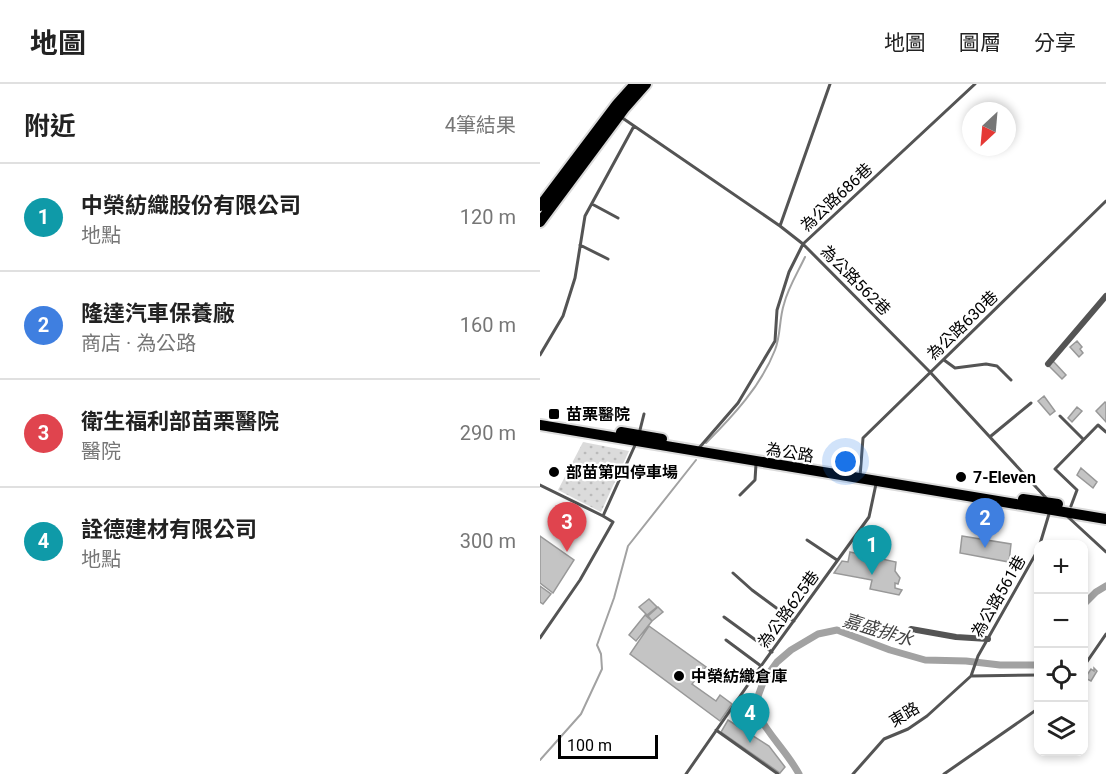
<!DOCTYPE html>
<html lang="zh-TW">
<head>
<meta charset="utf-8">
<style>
  :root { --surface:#fff; --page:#f2f2f2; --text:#222; --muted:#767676; --line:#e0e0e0; --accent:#000 }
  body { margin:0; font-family:Roboto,"Noto Sans TC",sans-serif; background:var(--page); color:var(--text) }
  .controls { position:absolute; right:18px; bottom:18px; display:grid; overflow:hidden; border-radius:12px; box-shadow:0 3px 9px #0003 }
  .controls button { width:54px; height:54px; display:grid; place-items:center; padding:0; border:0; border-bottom:2px solid var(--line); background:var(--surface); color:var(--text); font:30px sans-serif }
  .compass { position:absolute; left:422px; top:18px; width:54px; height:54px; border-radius:50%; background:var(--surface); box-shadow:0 3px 9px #0003; rotate:206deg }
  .scale { position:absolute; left:18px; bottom:15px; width:100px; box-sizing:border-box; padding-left:6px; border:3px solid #000; border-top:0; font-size:16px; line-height:21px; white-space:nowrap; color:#000; -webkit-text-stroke:4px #fff; paint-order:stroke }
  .you { position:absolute; left:306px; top:378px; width:21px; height:21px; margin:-15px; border:4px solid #fff; border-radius:50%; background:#1a73e8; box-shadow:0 0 0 9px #1a73e833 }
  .badge { display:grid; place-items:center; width:39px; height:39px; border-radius:50%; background:var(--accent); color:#fff; font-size:20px; font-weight:700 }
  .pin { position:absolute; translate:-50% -50px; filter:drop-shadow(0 2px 3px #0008) }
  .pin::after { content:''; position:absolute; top:32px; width:21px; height:18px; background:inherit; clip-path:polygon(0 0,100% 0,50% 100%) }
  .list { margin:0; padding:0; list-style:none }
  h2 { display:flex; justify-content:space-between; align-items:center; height:78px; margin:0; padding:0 24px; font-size:26px }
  h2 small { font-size:20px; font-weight:400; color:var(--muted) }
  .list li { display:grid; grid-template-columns:39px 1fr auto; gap:18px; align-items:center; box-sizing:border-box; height:108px; padding:0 24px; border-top:2px solid var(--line) }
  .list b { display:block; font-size:22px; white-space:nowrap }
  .list p { margin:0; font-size:20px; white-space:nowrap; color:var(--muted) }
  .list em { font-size:20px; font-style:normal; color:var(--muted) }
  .icon { flex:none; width:33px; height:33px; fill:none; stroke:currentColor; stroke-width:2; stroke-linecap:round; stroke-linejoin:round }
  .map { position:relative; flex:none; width:566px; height:690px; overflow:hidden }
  header { display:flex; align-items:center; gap:36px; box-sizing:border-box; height:84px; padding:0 30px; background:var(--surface); border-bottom:2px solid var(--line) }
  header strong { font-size:28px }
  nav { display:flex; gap:33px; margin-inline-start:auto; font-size:21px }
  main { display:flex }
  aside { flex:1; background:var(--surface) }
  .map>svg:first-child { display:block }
  .grass { fill:url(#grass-dots) }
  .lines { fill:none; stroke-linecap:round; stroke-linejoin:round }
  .stream { stroke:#a2a2a2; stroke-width:2 }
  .canal { stroke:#a2a2a2; stroke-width:7 }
  .building { fill:#c4c4c4; stroke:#989898; stroke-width:1.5 }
  .primary-casing { stroke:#dbdbdb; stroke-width:14 }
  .lane { stroke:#545454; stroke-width:3 }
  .street { stroke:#545454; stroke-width:6 }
  .primary { stroke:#000; stroke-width:10 }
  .poi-dot { fill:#000; stroke:#fff; stroke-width:2 }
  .labels { text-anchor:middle; stroke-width:4.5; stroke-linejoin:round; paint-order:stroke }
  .street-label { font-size:16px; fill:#000; stroke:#fff }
  .poi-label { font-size:16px; font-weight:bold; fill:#000; stroke:#fff; text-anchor:start }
  .water-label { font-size:18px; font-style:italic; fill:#434343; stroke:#fff }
</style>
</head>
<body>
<header>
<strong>地圖</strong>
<nav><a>地圖</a><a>圖層</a><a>分享</a></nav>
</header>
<main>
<aside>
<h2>附近<small>4筆結果</small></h2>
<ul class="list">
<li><span class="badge" style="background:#0f9aa8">1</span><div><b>中榮紡織股份有限公司</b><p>地點</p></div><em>120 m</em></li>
<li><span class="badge" style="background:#3f7fe0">2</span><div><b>隆達汽車保養廠</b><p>商店 · 為公路</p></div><em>160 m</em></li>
<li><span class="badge" style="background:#e0444e">3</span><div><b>衛生福利部苗栗醫院</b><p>醫院</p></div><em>290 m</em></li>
<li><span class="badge" style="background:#0f9aa8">4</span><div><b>詮德建材有限公司</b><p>地點</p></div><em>300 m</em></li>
</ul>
</aside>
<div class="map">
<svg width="566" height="690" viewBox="0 0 566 690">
  <defs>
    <pattern id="grass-dots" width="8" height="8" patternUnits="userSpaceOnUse" patternTransform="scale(1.5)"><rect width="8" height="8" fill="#dbdbdb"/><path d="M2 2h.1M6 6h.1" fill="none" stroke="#bababa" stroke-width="1.8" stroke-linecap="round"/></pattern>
  </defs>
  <rect width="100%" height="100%" fill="#fff"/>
  <path class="grass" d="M 43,358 L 89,367 L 61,428 L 18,406 Z"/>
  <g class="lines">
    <path class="stream" d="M 166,359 C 193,332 221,302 235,266 C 241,251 239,235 244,220 C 248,204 258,188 265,173
      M 0,676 L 41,630 L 62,585 L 61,570 L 57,561 L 74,514 L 88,462 L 156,376"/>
    <path class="canal" d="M 544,520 L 556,508 L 566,502
      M 259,690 C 246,666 225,648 214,623 L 224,596 L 237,578 L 251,566 L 278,550 L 297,546 L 350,566 L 385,576 L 426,577 L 460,581 L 499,581"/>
  </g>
  <path class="building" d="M 537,257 L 542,263 L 540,265 L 543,269 L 539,273 L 530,263 Z
    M 513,277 L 526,291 L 522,295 L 509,282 Z
    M 504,312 L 515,327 L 510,331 L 498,317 Z
    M 565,318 L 566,319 L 566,338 L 556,327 Z
    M 537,323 L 542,327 L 532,338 L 528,334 Z
    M 541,384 L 557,398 L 553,404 L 537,391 Z
    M 0,452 L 34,476 L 13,509 L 0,499 Z
    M 422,452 L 471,460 L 469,478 L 420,469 Z
    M 310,468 L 356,478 L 355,487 L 360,494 L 358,500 L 355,499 L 355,504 L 362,506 L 359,511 L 330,505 L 332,496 L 294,489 L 302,477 L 308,478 Z
    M 0,502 L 11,510 L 3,520 L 0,518 Z
    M 109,515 L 117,523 L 107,531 L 99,523 Z
    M 118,523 L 123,528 L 112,537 L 108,532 Z
    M 105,531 L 112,537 L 96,557 L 89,551 Z
    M 109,542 L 166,583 L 152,600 L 176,617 L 180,611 L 192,620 L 180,637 L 90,570 Z
    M 554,584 L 557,587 L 551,597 L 545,594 L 551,585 L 554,587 Z
    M 188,636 L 229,662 L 245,683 L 240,689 L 181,648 Z"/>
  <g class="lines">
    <g class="primary-casing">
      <path id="primary" d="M 0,122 L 77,20 L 95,0
        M 0,138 L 84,25 L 106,0
        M 0,341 L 566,435
        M 81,348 L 122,355
        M 483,415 L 518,420"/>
    </g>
    <path class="lane" d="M 81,33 L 240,142 L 263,160 L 390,288 L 507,415
      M 52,120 L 78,134
      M 240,142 L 290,0
      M 40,161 L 68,175
      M 0,271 L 23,232 L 35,194 L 45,132 L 94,42
      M 404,276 L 415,284 L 446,280 L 457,282 L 471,296
      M 520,332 L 543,355
      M 99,350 L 104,330
      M 451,352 L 491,319
      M 159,364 L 198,319 L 235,257 L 237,226 L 249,188 L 263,160 L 435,0
      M 320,393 L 323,354 L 566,117
      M 0,401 L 63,432
      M 200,411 L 215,396 L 216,380
      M 531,422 L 537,406 L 515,385 L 558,341 L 566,348
      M 528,433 L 566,468
      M 267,456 L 297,476
      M 500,460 L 509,430
      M 193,489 L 212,506 L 254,537
      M 184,533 L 232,568
      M 0,554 L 40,496 L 73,438 L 63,432 L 96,359
      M 186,556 L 221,582
      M 544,582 L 566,550
      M 431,592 L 499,591
      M 176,646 L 238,690
      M 146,690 L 221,582 L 329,433 L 336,400
      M 313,690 L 344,655 L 368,645 L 387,632 L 431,592 L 438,572 L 499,464
      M 404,690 L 499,624"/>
    <path class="street" d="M 508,280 L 566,212
      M 371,545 L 416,553 L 448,555"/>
    <use href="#primary" class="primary"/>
  </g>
  <g class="poi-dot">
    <rect x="8" y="324" width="12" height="12" rx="3"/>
    <circle cx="14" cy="388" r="6"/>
    <circle cx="421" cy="393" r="6"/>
    <circle cx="139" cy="592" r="6"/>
  </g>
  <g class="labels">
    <g class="street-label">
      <text transform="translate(296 113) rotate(-43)" y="6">為公路686巷</text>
      <text transform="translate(316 196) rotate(45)" y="6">為公路562巷</text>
      <text transform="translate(422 241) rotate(-44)" y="6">為公路630巷</text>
      <text transform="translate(250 368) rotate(9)" y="6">為公路</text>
      <text transform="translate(458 512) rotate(-60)" y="6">為公路561巷</text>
      <text transform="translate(248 525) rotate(-54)" y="6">為公路625巷</text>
      <text transform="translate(364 630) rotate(-31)" y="6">東路</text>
    </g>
    <g class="poi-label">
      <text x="26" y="336">苗栗醫院</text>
      <text x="26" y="394">部苗第四停車場</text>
      <text x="433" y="399">7-Eleven</text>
      <text x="151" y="598">中榮紡織倉庫</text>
    </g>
    <g class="water-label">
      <text transform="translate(338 546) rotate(17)" y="6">嘉盛排水</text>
    </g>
  </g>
</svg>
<div class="controls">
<button>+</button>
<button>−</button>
<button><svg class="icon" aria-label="locate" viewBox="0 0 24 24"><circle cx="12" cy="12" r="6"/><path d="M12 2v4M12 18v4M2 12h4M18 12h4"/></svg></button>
<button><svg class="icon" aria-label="layers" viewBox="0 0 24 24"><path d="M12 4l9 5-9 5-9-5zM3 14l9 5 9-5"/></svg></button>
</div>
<svg class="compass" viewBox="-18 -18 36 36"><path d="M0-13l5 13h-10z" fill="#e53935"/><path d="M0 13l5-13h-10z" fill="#767676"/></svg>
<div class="scale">100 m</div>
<div class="you"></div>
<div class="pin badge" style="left:332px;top:491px;background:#0f9aa8">1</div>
<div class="pin badge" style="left:445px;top:464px;background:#3f7fe0">2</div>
<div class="pin badge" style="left:27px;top:468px;background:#e0444e">3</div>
<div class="pin badge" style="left:210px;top:659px;background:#0f9aa8">4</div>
</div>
</main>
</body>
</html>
